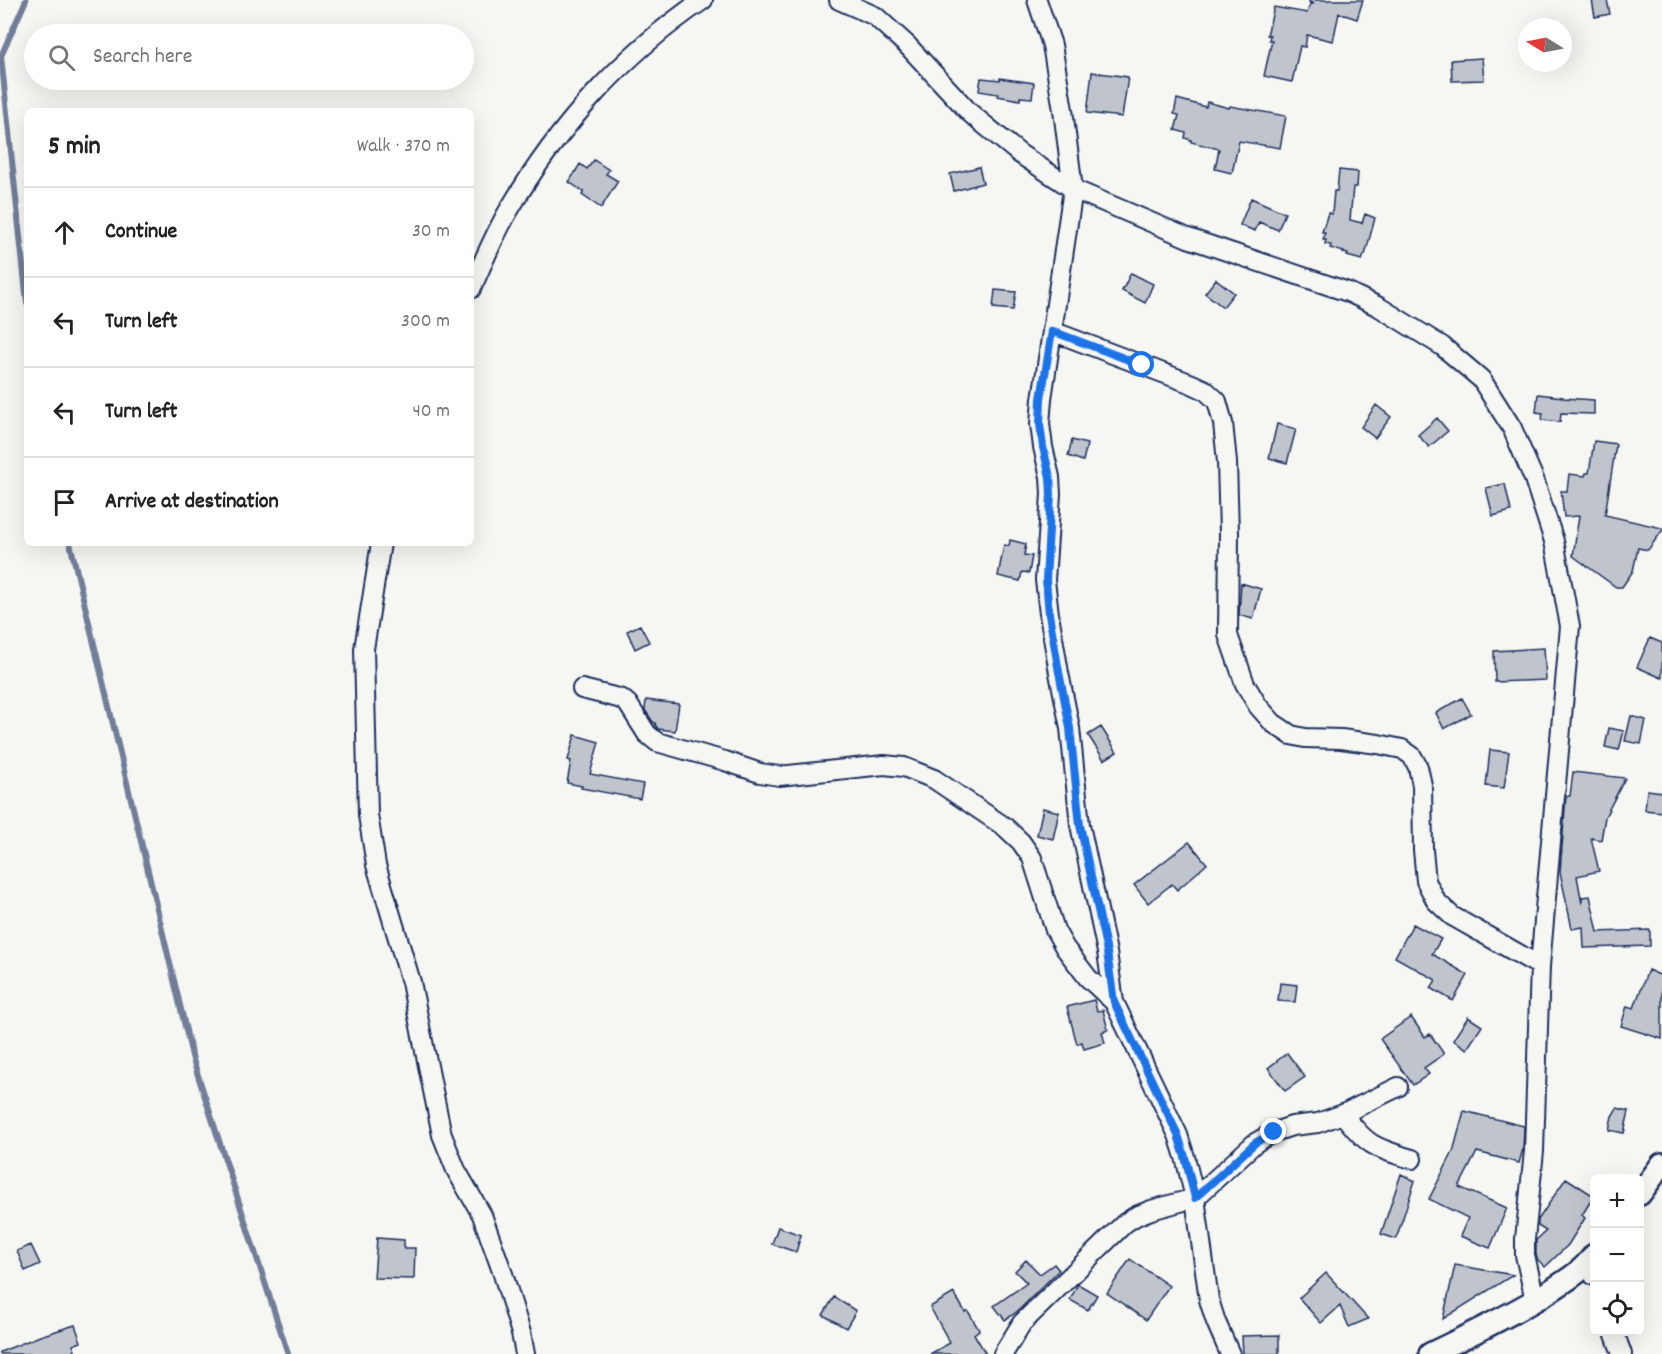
<!DOCTYPE html>
<html lang="en">
<head>
<meta charset="utf-8">
<style>
  :root { --surface:#fff; --page:#f6f6f6; --text:#222; --muted:#767676; --line:#e0e0e0 }
  body { margin:0; font-family:Dekko,sans-serif; background:var(--page); color:var(--text) }
  .controls { position:absolute; right:18px; bottom:18px; display:grid; overflow:hidden; border-radius:9px; box-shadow:0 6px 24px #0002 }
  .controls button { width:54px; height:54px; display:grid; place-items:center; padding:0; border:0; border-bottom:2px solid var(--line); background:var(--surface); color:var(--text); font:30px sans-serif }
  .compass { position:absolute; left:1518px; top:18px; width:54px; height:54px; border-radius:50%; background:var(--surface); box-shadow:0 6px 24px #0002; rotate:280deg }
  .stop { position:absolute; width:18px; height:18px; margin:-14px; border:4px solid #1a73e8; border-radius:50%; background:#fff }
  .stop.end { background:#1a73e8; border-color:#fff; box-shadow:0 2px 6px #0008 }
  .list { margin:0; padding:0; list-style:none }
  h2 { display:flex; justify-content:space-between; align-items:center; height:78px; margin:0; padding:0 24px; font-size:26px }
  h2 small { font-size:20px; font-weight:400; color:var(--muted) }
  .list li { display:grid; grid-template-columns:39px 1fr auto; gap:18px; align-items:center; box-sizing:border-box; height:90px; padding:0 24px; border-top:2px solid var(--line) }
  .list b { display:block; font-size:22px; white-space:nowrap }
  .list em { font-size:20px; font-style:normal; color:var(--muted) }
  .icon { flex:none; width:33px; height:33px; fill:none; stroke:currentColor; stroke-width:2; stroke-linecap:round; stroke-linejoin:round }
  .map { position:relative; flex:none; width:1662px; height:1354px; overflow:hidden }
  .search { position:absolute; background:var(--surface); box-shadow:0 6px 24px #0002; left:24px; top:24px; width:450px; height:66px; display:flex; align-items:center; gap:15px; box-sizing:border-box; padding:0 21px; border-radius:33px; color:var(--muted); font-size:22px }
  .panel { position:absolute; background:var(--surface); box-shadow:0 6px 24px #0002; left:24px; top:108px; width:450px; height:438px; border-radius:9px }
  .map>svg:first-child { display:block }
  .lines { fill:none; stroke-linecap:round; stroke-linejoin:round }
  .stream { stroke:#717e99; stroke-width:6 }
  .building { fill:#c0c4cd; stroke:#1b2f5e; stroke-width:1.5 }
  .minor-casing { stroke:#1b2f5e; stroke-width:22 }
  .tertiary-casing { stroke:#1b2f5e; stroke-width:26 }
  .minor { stroke:#f6f6f2; stroke-width:18 }
  .tertiary { stroke:#f6f6f2; stroke-width:21 }
  .route { stroke:#1a73e8; stroke-width:8 }
</style>
</head>
<body>
<div class="map">
<svg width="1662" height="1354" viewBox="0 0 1662 1354">
  <rect width="100%" height="100%" fill="#f6f6f2"/>
  <filter id="ink" filterUnits="userSpaceOnUse"><feTurbulence type="fractalNoise" baseFrequency=".0167" numOctaves="2"/><feDisplacementMap in="SourceGraphic" scale="12" xChannelSelector="R" yChannelSelector="G"/><feConvolveMatrix kernelMatrix="1 2 1 2 8 2 1 2 1" color-interpolation-filters="sRGB"/></filter>
  <g filter="url(#ink)">
    <g class="lines">
      <path class="stream" d="M 26,0 L 1,56 L 27,303
        M 70,543 L 193,1060 L 288,1354"/>
    </g>
    <path class="building" d="M 1310,0 L 1363,0 L 1357,19 L 1339,13 L 1333,41 L 1307,35 L 1305,47 L 1300,46 L 1292,82 L 1264,76 L 1272,40 L 1269,40 L 1270,35 L 1267,35 L 1274,7 L 1307,13 L 1310,4 L 1314,4 L 1309,2 Z
      M 1592,0 L 1607,0 L 1610,14 L 1595,17 Z
      M 1482,58 L 1484,80 L 1452,81 L 1451,60 Z
      M 1092,72 L 1128,77 L 1122,117 L 1087,113 Z
      M 981,78 L 1000,80 L 1000,78 L 1034,83 L 1032,98 L 1020,97 L 1020,100 L 997,96 L 998,94 L 979,91 Z
      M 1177,99 L 1206,107 L 1207,102 L 1229,108 L 1230,106 L 1286,116 L 1280,148 L 1239,141 L 1232,173 L 1215,169 L 1219,149 L 1191,142 L 1191,140 L 1185,138 L 1186,133 L 1175,130 L 1179,115 L 1174,114 Z
      M 594,160 L 609,170 L 606,174 L 618,181 L 601,208 L 582,195 L 584,192 L 569,182 L 580,164 L 587,169 Z
      M 979,167 L 983,183 L 954,191 L 950,174 Z
      M 1339,170 L 1358,172 L 1357,187 L 1353,187 L 1350,220 L 1362,223 L 1365,214 L 1375,218 L 1365,255 L 1364,255 L 1362,260 L 1347,256 L 1348,254 L 1343,253 L 1344,252 L 1330,248 L 1331,245 L 1325,244 L 1326,240 L 1323,240 L 1325,232 L 1322,232 L 1328,213 L 1332,214 L 1334,191 L 1337,191 Z
      M 1251,198 L 1285,213 L 1278,230 L 1259,222 L 1255,231 L 1240,225 Z
      M 1131,273 L 1153,284 L 1145,303 L 1122,291 Z
      M 1216,279 L 1234,293 L 1223,307 L 1205,293 Z
      M 995,290 L 1016,292 L 1013,310 L 993,308 Z
      M 1538,394 L 1563,397 L 1563,398 L 1594,400 L 1594,414 L 1561,413 L 1560,422 L 1542,420 L 1543,413 L 1536,412 Z
      M 1376,405 L 1391,417 L 1375,438 L 1361,427 Z
      M 1437,418 L 1448,431 L 1429,447 L 1418,435 Z
      M 1277,424 L 1296,429 L 1287,463 L 1269,458 Z
      M 1072,440 L 1087,444 L 1083,461 L 1068,456 Z
      M 1594,441 L 1616,444 L 1605,515 L 1662,528 L 1662,531 L 1648,550 L 1638,548 L 1633,571 L 1622,587 L 1616,587 L 1573,556 L 1579,516 L 1564,517 L 1561,491 L 1567,491 L 1569,474 L 1585,476 L 1586,473 L 1589,473 Z
      M 1505,484 L 1511,511 L 1493,516 L 1486,488 Z
      M 1010,540 L 1026,544 L 1024,555 L 1032,556 L 1029,573 L 1022,572 L 1020,581 L 998,576 L 1004,545 L 1009,546 Z
      M 1241,583 L 1261,589 L 1253,619 L 1239,615 Z
      M 640,625 L 649,642 L 635,649 L 627,631 Z
      M 1650,638 L 1662,643 L 1662,678 L 1637,667 Z
      M 1544,648 L 1546,680 L 1495,682 L 1494,651 Z
      M 1462,698 L 1471,714 L 1444,729 L 1436,713 Z
      M 646,700 L 679,704 L 675,731 L 658,729 L 656,726 L 655,723 L 653,722 L 645,710 Z
      M 1631,716 L 1646,720 L 1641,744 L 1625,741 Z
      M 1101,727 L 1117,752 L 1104,760 L 1088,735 Z
      M 1609,728 L 1624,731 L 1619,750 L 1605,747 Z
      M 575,735 L 599,742 L 590,774 L 643,784 L 640,799 L 581,788 L 582,786 L 567,783 L 571,761 L 568,760 Z
      M 1490,750 L 1509,752 L 1504,788 L 1486,786 Z
      M 1573,772 L 1625,778 L 1605,817 L 1601,840 L 1591,838 L 1599,871 L 1577,876 L 1582,904 L 1582,897 L 1590,896 L 1598,932 L 1650,930 L 1650,946 L 1584,948 L 1583,927 L 1572,929 L 1560,872 L 1566,796 L 1570,796 Z
      M 1647,790 L 1662,792 L 1662,812 L 1645,810 Z
      M 1043,808 L 1059,812 L 1053,839 L 1037,835 Z
      M 1189,842 L 1207,864 L 1177,890 L 1172,884 L 1148,903 L 1134,885 Z
      M 1413,924 L 1441,939 L 1432,954 L 1468,975 L 1453,1001 L 1431,988 L 1436,980 L 1395,957 Z
      M 1648,970 L 1662,976 L 1662,1039 L 1621,1026 L 1627,1006 L 1634,1008 Z
      M 1280,983 L 1297,985 L 1295,1002 L 1278,1001 Z
      M 1094,1000 L 1097,1011 L 1103,1010 L 1108,1030 L 1102,1032 L 1105,1043 L 1084,1049 L 1082,1042 L 1077,1044 L 1067,1007 Z
      M 1411,1017 L 1425,1037 L 1430,1034 L 1444,1054 L 1424,1068 L 1429,1074 L 1413,1085 L 1380,1039 Z
      M 1468,1017 L 1482,1026 L 1467,1049 L 1453,1040 Z
      M 1287,1053 L 1305,1077 L 1285,1091 L 1268,1068 Z
      M 1617,1108 L 1629,1111 L 1624,1133 L 1609,1130 L 1612,1116 Z
      M 1464,1111 L 1524,1126 L 1523,1149 L 1519,1163 L 1477,1152 L 1459,1187 L 1507,1208 L 1490,1248 L 1460,1236 L 1468,1218 L 1429,1199 L 1453,1152 Z
      M 1401,1174 L 1415,1181 L 1396,1239 L 1381,1234 Z
      M 1566,1178 L 1594,1196 L 1582,1215 L 1585,1218 L 1568,1245 L 1545,1267 L 1537,1259 L 1536,1254 L 1536,1240 L 1546,1231 L 1538,1226 L 1538,1220 Z
      M 778,1227 L 801,1235 L 796,1252 L 772,1244 Z
      M 377,1238 L 404,1240 L 404,1248 L 415,1248 L 414,1279 L 374,1278 Z
      M 31,1245 L 40,1264 L 25,1271 L 17,1251 Z
      M 1130,1259 L 1169,1286 L 1146,1320 L 1107,1293 Z
      M 1026,1260 L 1040,1274 L 1054,1264 L 1059,1270 L 1019,1310 L 1005,1320 L 994,1306 L 1027,1283 L 1015,1271 Z
      M 1455,1265 L 1513,1275 L 1443,1319 Z
      M 1326,1273 L 1349,1298 L 1368,1319 L 1349,1327 L 1340,1306 L 1321,1323 L 1299,1298 Z
      M 1078,1284 L 1097,1295 L 1088,1310 L 1070,1300 Z
      M 954,1293 L 965,1312 L 968,1311 L 979,1330 L 974,1334 L 986,1354 L 930,1354 L 950,1343 L 930,1307 Z
      M 834,1297 L 856,1311 L 846,1328 L 823,1315 Z
      M 75,1325 L 81,1342 L 73,1345 L 75,1351 L 66,1354 L 0,1354 L 0,1352 L 40,1336 Z
      M 1279,1335 L 1279,1354 L 1243,1354 L 1242,1336 Z"/>
    <g class="lines">
      <g class="minor-casing">
        <path id="minor" d="M 839,0 L 875,16 L 908,46 L 970,113 L 1020,154 L 1073,189 L 1188,238 L 1348,292 L 1379,307 L 1442,346 L 1481,379 L 1512,428 L 1534,479 L 1554,541 L 1570,626 L 1540,966 L 1534,1151 L 1525,1239 L 1525,1255 L 1535,1300
          M 1037,0 L 1052,45 L 1063,110 L 1073,189 L 1042,399 L 1040,424 L 1043,447 L 1050,477 L 1051,494 L 1045,580 L 1049,614 L 1059,673 L 1070,728 L 1080,825 L 1107,952 L 1114,1002 L 1178,1135 L 1185,1157 L 1195,1198 L 1209,1300 L 1216,1322 L 1230,1354
          M 471,289 C 483,263 494,235 509,210 C 557,128 623,54 703,0
          M 1052,331 L 1192,384 L 1205,390 L 1217,401 L 1223,423 L 1227,462 L 1229,533 L 1228,635 L 1245,684 L 1258,706 L 1273,723 L 1291,735 L 1305,738 L 1341,739 L 1378,744 L 1402,749 L 1412,756 L 1418,767 L 1422,785 L 1423,850 L 1426,881 L 1436,901 L 1452,916 L 1540,966
          M 381,543 L 364,649 L 368,815 L 376,865 L 411,982 L 442,1135 L 456,1170 L 482,1215 L 503,1274 L 521,1333 L 525,1354
          M 582,689 L 622,699 L 628,704 L 647,734 L 657,742 L 725,761 L 760,773 L 779,776 L 884,765 L 904,767 L 934,779 L 1005,827 L 1021,842 L 1032,858 L 1055,930 L 1065,948 L 1088,978 L 1114,1002
          M 1343,1114 C 1367,1146 1375,1148 1412,1159
          M 1589,1262 L 1594,1276
          M 1614,1332 L 1622,1354
          M 1003,1354 L 1022,1323 L 1125,1223 L 1136,1216 L 1151,1210 L 1195,1198 L 1255,1143 L 1274,1132 L 1292,1126 L 1318,1123 L 1343,1114 L 1398,1087"/>
      </g>
      <g class="tertiary-casing">
        <path id="tertiary" d="M 1640,1194 L 1662,1164
          M 1430,1354 C 1470,1335 1509,1316 1547,1293 C 1564,1282 1582,1272 1594,1255"/>
      </g>
      <use href="#minor" class="minor"/>
      <use href="#tertiary" class="tertiary"/>
    </g>
  </g>
  <g class="lines" filter="url(#ink)">
    <path class="route" d="M 1142,365 L 1052,331 L 1041,399 L 1040,424 L 1043,447 L 1050,477 L 1051,494 L 1046,580 L 1049,614 L 1059,672 L 1070,728 L 1080,825 L 1107,952 L 1114,1002 L 1178,1135 L 1185,1157 L 1195,1198 L 1255,1143 L 1274,1132"/>
  </g>
</svg>
<div class="controls">
<button>+</button>
<button>−</button>
<button><svg class="icon" aria-label="locate" viewBox="0 0 24 24"><circle cx="12" cy="12" r="6"/><path d="M12 2v4M12 18v4M2 12h4M18 12h4"/></svg></button>
</div>
<svg class="compass" viewBox="-18 -18 36 36"><path d="M0-13l5 13h-10z" fill="#e53935"/><path d="M0 13l5-13h-10z" fill="#767676"/></svg>
<div class="stop" style="left:1142px;top:365px"></div>
<div class="stop end" style="left:1274px;top:1132px"></div>
<div class="search"><svg class="icon" aria-label="search" viewBox="0 0 24 24"><circle cx="10" cy="10" r="6"/><path d="M15 15l6 6"/></svg>Search here</div>
<section class="panel">
<h2>5 min<small>Walk · 370 m</small></h2>
<ul class="list">
<li><svg class="icon" aria-label="ahead" viewBox="0 0 24 24"><path d="M12 20V5M6 11l6-6 6 6"/></svg><div><b>Continue</b></div><em>30 m</em></li>
<li><svg class="icon" aria-label="left" viewBox="0 0 24 24"><path d="M17 20v-9H6M10 6l-5 5 5 5"/></svg><div><b>Turn left</b></div><em>300 m</em></li>
<li><svg class="icon" aria-label="left" viewBox="0 0 24 24"><path d="M17 20v-9H6M10 6l-5 5 5 5"/></svg><div><b>Turn left</b></div><em>40 m</em></li>
<li><svg class="icon" aria-label="arrive" viewBox="0 0 24 24"><path d="M6 21V4h12l-3 4 3 4H6"/></svg><div><b>Arrive at destination</b></div></li>
</ul>
</section>
</div>
</body>
</html>
